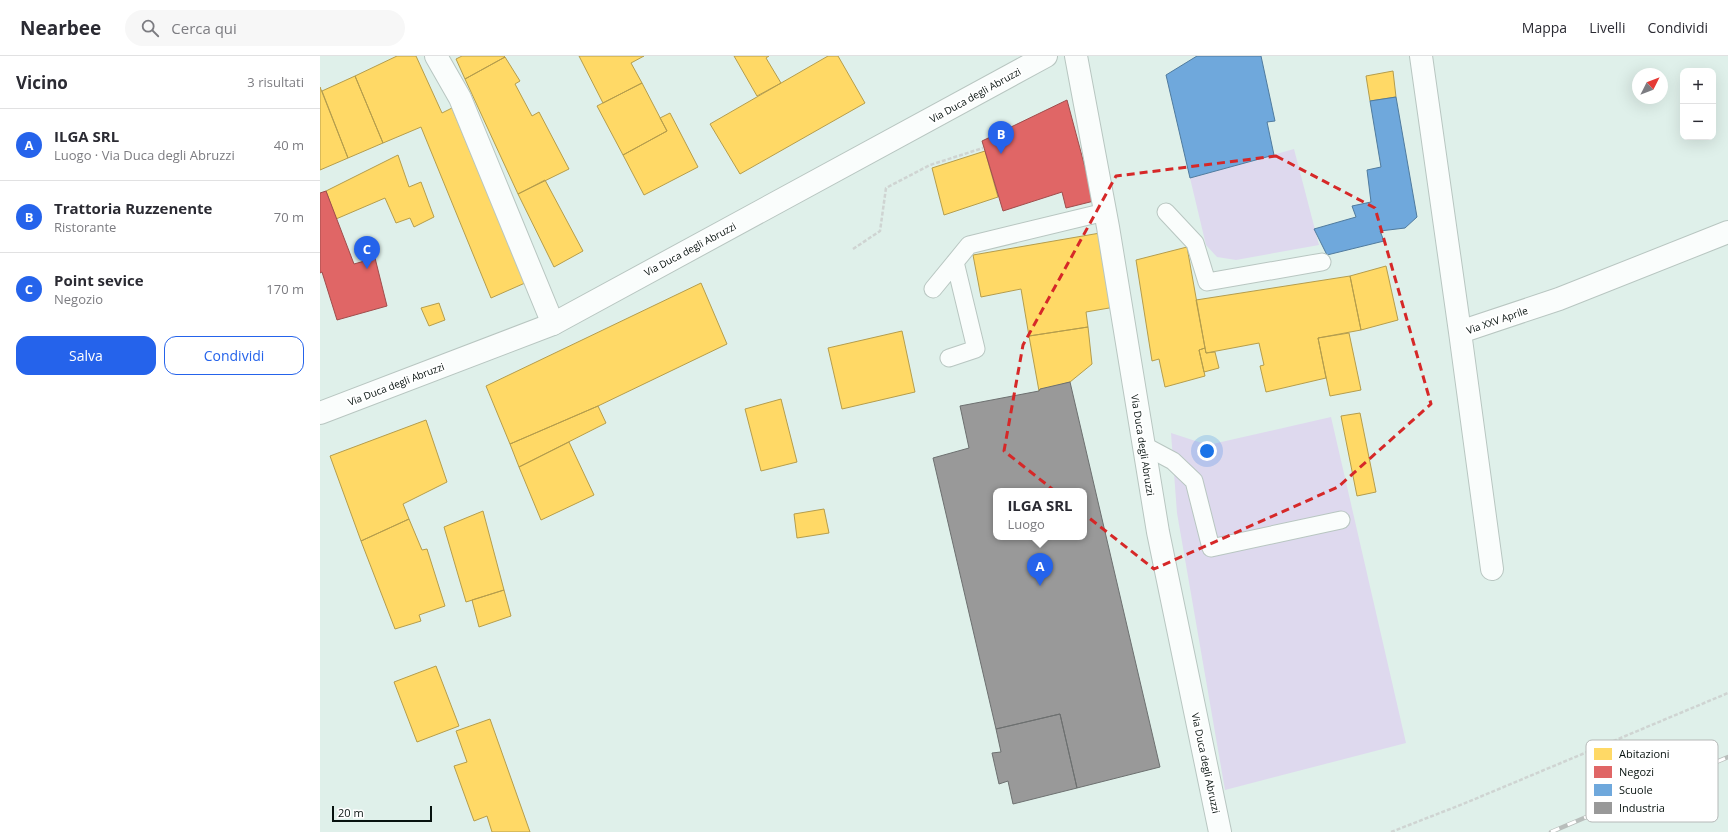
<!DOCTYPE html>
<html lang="it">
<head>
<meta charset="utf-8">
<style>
  :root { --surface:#fff; --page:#f7f7f7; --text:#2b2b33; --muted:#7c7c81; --line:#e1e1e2; --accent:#2563eb }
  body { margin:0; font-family:"Open Sans",sans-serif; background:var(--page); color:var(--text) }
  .controls { position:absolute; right:12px; top:12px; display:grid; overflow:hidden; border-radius:8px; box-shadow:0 4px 16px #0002 }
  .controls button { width:36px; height:36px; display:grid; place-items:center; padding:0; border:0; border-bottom:1px solid var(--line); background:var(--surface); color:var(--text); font:20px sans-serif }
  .compass { position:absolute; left:1312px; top:12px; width:36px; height:36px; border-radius:50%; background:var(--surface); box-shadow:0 4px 16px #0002; rotate:48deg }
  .scale { position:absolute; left:12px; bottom:10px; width:100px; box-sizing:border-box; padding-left:4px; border:2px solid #07120f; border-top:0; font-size:11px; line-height:14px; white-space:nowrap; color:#07120f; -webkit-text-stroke:3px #fff; paint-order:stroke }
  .you { position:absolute; left:887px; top:395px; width:14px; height:14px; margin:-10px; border:3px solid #fff; border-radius:50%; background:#1a73e8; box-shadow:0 0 0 6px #1a73e833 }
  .badge { display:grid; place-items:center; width:26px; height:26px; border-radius:50%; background:var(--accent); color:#fff; font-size:13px; font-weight:700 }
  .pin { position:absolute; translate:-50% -33px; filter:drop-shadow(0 1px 2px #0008) }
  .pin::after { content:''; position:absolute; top:21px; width:14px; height:12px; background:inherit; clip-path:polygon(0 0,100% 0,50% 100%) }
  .popup { position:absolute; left:673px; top:432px; width:94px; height:52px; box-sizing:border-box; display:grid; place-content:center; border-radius:8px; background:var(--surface); filter:drop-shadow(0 1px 3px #0005); font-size:13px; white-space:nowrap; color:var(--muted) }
  .popup b { font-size:15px; color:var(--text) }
  .popup::after { content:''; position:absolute; left:50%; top:100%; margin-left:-8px; border:8px solid transparent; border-top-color:var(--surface) }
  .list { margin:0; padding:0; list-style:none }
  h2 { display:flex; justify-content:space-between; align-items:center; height:52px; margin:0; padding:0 16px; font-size:17px }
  h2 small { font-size:13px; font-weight:400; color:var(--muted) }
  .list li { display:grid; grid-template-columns:26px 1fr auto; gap:12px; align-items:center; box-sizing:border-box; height:72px; padding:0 16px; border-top:1px solid var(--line) }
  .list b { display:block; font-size:15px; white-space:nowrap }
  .list p { margin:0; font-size:13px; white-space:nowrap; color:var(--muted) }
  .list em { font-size:13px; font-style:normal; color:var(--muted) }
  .actions { display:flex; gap:8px; padding:12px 16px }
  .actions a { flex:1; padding:9px 0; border:1px solid var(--accent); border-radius:12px; text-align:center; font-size:14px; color:var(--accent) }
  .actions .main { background:var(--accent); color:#fff }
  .icon { flex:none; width:22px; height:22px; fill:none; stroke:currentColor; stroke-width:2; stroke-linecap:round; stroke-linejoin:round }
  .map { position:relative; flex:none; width:1408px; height:776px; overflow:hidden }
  header { display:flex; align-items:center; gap:24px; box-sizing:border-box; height:56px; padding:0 20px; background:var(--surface); border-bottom:1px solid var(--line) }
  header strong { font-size:19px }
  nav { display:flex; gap:22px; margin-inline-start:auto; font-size:14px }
  .search { width:280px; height:36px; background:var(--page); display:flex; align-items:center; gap:10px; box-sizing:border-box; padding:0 14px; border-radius:22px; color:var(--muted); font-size:15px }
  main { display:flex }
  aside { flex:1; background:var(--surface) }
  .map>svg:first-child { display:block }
  .green { fill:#ded9ee }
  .homes { fill:#ffd966; stroke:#b59d4c }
  .shops { fill:#e06666; stroke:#9f4d4c }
  .schools { fill:#6fa8dc; stroke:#507b9e }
  .industry { fill:#999; stroke:#6d7070; fill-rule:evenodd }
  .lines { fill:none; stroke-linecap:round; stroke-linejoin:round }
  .service-casing { stroke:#b8c6c1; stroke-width:19 }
  .minor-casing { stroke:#b8c6c1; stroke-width:24 }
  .primary-casing { stroke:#b8c6c1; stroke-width:24 }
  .path { stroke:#cfd4d2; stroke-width:2.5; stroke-dasharray:4 2; stroke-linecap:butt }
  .service { stroke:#fafdfc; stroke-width:17 }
  .minor { stroke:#fafdfc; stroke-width:22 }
  .primary { stroke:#fafdfc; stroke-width:22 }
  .rail-casing { stroke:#b9bebc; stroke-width:4.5 }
  .rail { stroke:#fff; stroke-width:3; stroke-dasharray:9; stroke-linecap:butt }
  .marked { fill:none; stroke:#d62828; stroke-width:3; stroke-dasharray:8 5; stroke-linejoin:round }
  .labels { text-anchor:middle; stroke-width:4; stroke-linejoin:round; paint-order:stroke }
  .street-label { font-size:10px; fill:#07120f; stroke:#fff }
  .key { fill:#fff; stroke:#b5b8b7; stroke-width:1 }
  .key-label { font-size:11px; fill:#07120f }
</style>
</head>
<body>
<header>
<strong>Nearbee</strong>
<div class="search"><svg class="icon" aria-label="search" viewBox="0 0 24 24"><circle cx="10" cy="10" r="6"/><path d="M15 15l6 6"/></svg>Cerca qui</div>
<nav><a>Mappa</a><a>Livelli</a><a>Condividi</a></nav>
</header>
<main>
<aside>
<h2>Vicino<small>3 risultati</small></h2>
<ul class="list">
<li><span class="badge">A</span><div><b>ILGA SRL</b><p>Luogo · Via Duca degli Abruzzi</p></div><em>40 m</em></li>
<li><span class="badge">B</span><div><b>Trattoria Ruzzenente</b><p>Ristorante</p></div><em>70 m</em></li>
<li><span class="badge">C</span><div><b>Point sevice</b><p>Negozio</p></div><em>170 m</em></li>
</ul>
<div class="actions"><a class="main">Salva</a><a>Condividi</a></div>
</aside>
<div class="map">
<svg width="1408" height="776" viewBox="0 0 1408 776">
  <rect width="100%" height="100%" fill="#dff0ea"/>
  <path class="green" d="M 974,93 L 999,189 L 916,204 L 897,201 L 886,189 L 870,122 Z
    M 1011,361 L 1086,687 L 905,734 L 857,457 L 851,377 L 888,389 Z"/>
  <path class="homes" d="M 77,0 L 96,0 L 122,57 L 132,52 L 205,227 L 171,242 L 101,71 L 63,87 L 35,20 Z
    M 142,0 L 184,0 L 185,1 L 145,23 L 136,3 Z
    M 259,0 L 324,0 L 311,7 L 322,27 L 283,47 Z
    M 414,0 L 449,0 L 446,2 L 461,27 L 437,40 Z
    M 508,0 L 518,0 L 545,47 L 420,118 L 390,68 Z
    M 185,1 L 200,25 L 195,28 L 212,60 L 219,56 L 249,113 L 198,138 L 145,23 Z
    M 1073,15 L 1076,41 L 1050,45 L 1046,20 Z
    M 35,20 L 63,87 L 28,102 L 2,35 Z
    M 322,27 L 347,75 L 303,99 L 277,50 Z
    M 0,31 L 28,102 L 0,114 Z
    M 350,57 L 378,111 L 324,139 L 303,99 L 347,75 L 340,62 Z
    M 665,95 L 678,141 L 624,159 L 612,112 Z
    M 78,99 L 89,131 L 101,126 L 114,161 L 94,171 L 90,162 L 76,167 L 65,142 L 16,163 L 6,135 Z
    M 225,124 L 263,195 L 234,211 L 198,138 Z
    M 780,177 L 795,251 L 766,256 L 768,271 L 709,280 L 701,233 L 661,241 L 653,199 Z
    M 867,191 L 885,292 L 879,294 L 885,320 L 845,331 L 839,303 L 832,305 L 816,204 Z
    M 1066,210 L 1078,264 L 1041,274 L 1030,220 Z
    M 1030,220 L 1041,274 L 998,282 L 1006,322 L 946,336 L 940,310 L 944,309 L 939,287 L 886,297 L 876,244 Z
    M 381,227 L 407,288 L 278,350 L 190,388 L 166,330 Z
    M 119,247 L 125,264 L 109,270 L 101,252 Z
    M 768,271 L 772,308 L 750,326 L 719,335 L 709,280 Z
    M 582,275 L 595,336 L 522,353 L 508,292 Z
    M 1029,277 L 1041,334 L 1010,340 L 998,282 Z
    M 885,292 L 886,297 L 895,296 L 899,312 L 884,316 L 879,294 Z
    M 461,343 L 477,406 L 441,415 L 425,353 Z
    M 278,350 L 286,367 L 199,411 L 190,388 Z
    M 1040,357 L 1056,436 L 1037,440 L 1021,360 Z
    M 106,364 L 127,426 L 83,448 L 89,463 L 41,485 L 10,400 Z
    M 249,386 L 274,439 L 221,464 L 199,411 Z
    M 504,453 L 509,477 L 477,482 L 474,458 Z
    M 163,455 L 184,534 L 146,546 L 124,471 Z
    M 89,463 L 102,494 L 107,493 L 125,550 L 99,559 L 101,565 L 75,573 L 41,485 Z
    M 184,534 L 191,560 L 159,571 L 152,544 Z
    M 116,610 L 139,670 L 97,686 L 74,626 Z
    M 170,663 L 210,776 L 172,776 L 167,760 L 154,765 L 134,710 L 147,706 L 136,675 Z"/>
  <path class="shops" d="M 747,44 L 774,145 L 746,152 L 742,136 L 683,155 L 662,85 Z
    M 6,135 L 34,208 L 55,202 L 67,250 L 17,264 L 2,216 L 0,217 L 0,137 Z"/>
  <path class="schools" d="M 877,0 L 941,0 L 955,65 L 947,66 L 954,99 L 870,122 L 846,19 Z
    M 1076,41 L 1097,161 L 1085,172 L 1060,175 L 1064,185 L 1007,199 L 994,173 L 1036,161 L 1032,150 L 1051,146 L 1047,114 L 1061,111 L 1050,45 Z"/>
  <path class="industry" d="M 750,326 L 840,711 L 757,732 L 740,658 L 676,673 L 613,402 L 649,392 L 640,350 L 719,335 L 720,333 ZM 676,435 L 764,435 L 764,481 L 676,481 Z
    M 740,658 L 757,732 L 693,748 L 688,725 L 679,728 L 672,697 L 681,696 L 676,673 Z"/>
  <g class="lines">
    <g class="service-casing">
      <path id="service" d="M 846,156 L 875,187 L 887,226 L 1002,206
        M 613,233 L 649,189 L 785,156
        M 629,302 L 656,293 L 635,206
        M 823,389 L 853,405 L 874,425 L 891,492 L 1021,464"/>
    </g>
    <g class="minor-casing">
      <path id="minor" d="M 116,0 L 140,42 L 233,268
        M 756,0 L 788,171 L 838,476 L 900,776
        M 1101,0 L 1140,276 L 1239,243 L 1408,176
        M 1140,276 L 1172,513"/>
    </g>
    <g class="primary-casing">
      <path id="primary" d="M 0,357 L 233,268 L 726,0"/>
    </g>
    <path class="path" d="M 533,193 L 560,175 L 566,132 L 610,109 L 663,92
      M 1071,776 L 1143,748 L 1408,637"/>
    <use href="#service" class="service"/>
    <use href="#minor" class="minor"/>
    <use href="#primary" class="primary"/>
    <g class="rail-casing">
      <path id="rail" d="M 1231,776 L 1408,701"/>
    </g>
    <use href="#rail" class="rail"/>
  </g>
  <path class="marked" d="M 956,100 L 1055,152 L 1111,348 L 1018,431 L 834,513 L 684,395 L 703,289 L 796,120 Z"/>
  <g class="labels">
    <g class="street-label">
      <text transform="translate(655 39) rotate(-29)" y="4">Via Duca degli Abruzzi</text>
      <text transform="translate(370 193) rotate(-28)" y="4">Via Duca degli Abruzzi</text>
      <text transform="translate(1177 264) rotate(-19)" y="4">Via XXV Aprile</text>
      <text transform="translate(76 328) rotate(-21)" y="4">Via Duca degli Abruzzi</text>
      <text transform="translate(823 389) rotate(81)" y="4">Via Duca degli Abruzzi</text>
      <text transform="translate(886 707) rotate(78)" y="4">Via Duca degli Abruzzi</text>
    </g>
  </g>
  <rect x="1266" y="684" width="132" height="82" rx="6" class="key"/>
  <rect x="1274" y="692" width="18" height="12" fill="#ffd966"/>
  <rect x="1274" y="710" width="18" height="12" fill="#e06666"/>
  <rect x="1274" y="728" width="18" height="12" fill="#6fa8dc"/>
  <rect x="1274" y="746" width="18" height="12" fill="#999"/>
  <g class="key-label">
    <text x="1299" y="702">Abitazioni</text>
    <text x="1299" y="720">Negozi</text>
    <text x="1299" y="738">Scuole</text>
    <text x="1299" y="756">Industria</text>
  </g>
</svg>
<div class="controls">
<button>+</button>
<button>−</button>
</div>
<svg class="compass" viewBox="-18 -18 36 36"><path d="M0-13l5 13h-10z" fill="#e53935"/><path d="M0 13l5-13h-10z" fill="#7c7c81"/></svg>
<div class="scale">20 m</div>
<div class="you"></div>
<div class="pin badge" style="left:720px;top:530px">A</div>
<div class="popup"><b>ILGA SRL</b>Luogo</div>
<div class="pin badge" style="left:681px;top:98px">B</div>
<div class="pin badge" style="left:47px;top:213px">C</div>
</div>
</main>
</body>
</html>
